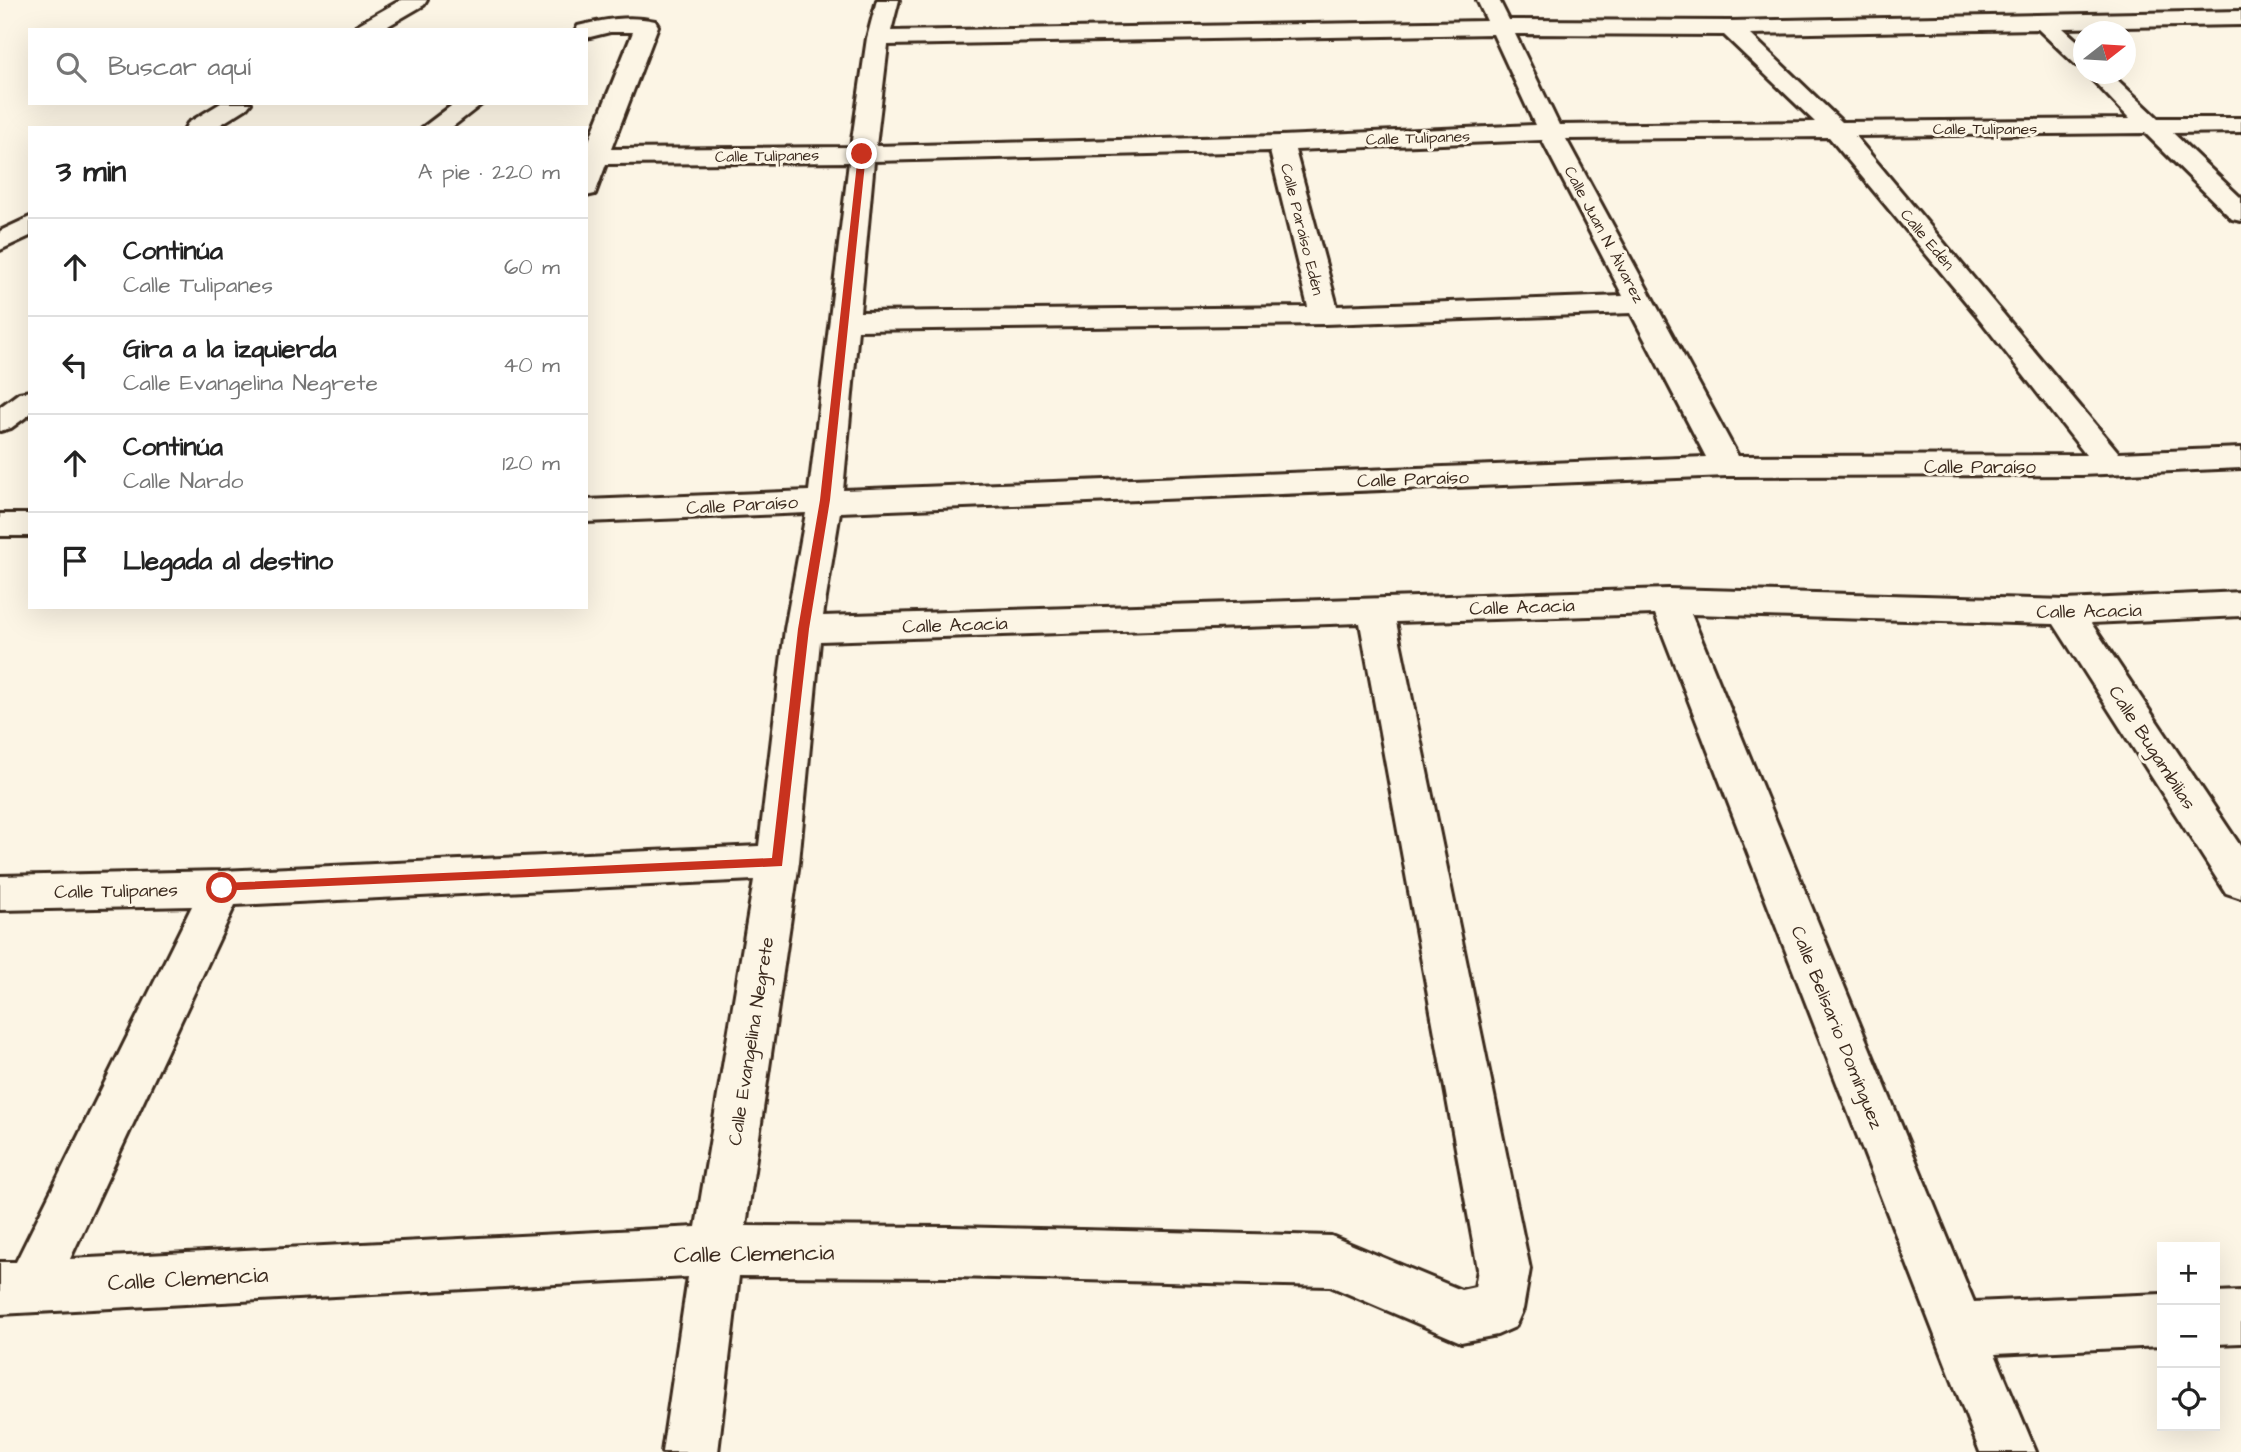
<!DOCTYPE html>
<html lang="es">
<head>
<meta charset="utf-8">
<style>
  :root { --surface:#fff; --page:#f6f6f6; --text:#222; --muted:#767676; --line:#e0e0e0 }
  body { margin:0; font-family:"Architects Daughter",sans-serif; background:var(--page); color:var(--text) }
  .controls { position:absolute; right:21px; bottom:21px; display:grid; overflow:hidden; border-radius:0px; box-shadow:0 7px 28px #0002 }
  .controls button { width:63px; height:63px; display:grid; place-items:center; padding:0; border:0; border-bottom:2px solid var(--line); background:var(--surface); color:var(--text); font:35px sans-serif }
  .compass { position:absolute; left:2073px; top:21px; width:63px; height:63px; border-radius:50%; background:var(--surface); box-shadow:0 7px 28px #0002; rotate:73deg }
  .stop { position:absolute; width:21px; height:21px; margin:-16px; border:5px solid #c8321e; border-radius:50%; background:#fff }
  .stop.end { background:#c8321e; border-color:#fff; box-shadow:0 2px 7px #0008 }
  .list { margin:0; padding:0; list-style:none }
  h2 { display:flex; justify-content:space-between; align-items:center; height:91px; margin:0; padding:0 28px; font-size:30px }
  h2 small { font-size:23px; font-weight:400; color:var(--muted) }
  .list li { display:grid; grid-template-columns:46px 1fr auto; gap:21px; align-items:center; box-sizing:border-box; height:98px; padding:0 28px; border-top:2px solid var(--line) }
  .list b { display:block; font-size:26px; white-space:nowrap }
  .list p { margin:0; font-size:23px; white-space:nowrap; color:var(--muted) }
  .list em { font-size:23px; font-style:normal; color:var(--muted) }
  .icon { flex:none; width:38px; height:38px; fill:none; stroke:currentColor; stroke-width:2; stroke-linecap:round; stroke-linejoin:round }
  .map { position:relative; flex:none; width:2241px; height:1452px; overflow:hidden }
  .search { position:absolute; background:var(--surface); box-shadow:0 7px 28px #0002; left:28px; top:28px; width:560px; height:77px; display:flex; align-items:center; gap:18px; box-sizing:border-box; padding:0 24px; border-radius:0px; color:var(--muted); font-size:26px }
  .panel { position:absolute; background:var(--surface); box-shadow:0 7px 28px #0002; left:28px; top:126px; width:560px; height:483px; border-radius:0px }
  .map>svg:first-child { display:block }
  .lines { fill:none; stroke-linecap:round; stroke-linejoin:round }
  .minor-casing { stroke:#3b2a1e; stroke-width:6 }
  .secondary-casing { stroke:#3b2a1e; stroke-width:6 }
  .minor { fill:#fcf5e5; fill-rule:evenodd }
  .secondary { fill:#fcf5e5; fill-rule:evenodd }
  .route { fill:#c8321e }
  .labels { text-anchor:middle; stroke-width:6; stroke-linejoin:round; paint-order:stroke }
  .far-street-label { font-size:16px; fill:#3b2a1e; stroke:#fcf5e5 }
  .street-label { font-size:19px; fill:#3b2a1e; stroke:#fcf5e5 }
  .near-street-label { font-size:23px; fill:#3b2a1e; stroke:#fcf5e5 }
</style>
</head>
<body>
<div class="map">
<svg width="2241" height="1452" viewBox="0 0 2241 1452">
  <rect width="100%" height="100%" fill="#fcf5e5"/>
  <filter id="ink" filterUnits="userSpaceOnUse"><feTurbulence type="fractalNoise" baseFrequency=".0143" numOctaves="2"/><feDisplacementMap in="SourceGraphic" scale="14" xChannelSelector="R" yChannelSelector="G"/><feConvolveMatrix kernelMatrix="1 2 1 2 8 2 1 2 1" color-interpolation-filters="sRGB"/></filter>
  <g filter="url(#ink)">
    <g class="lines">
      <g class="minor-casing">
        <path id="minor" d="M 877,0 L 899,0 L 891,31 L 1487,21 L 1477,0 L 1499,0 L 1509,20 L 1730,21 L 2241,11 L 2241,25 L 2063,28 L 2084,47 L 2084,67 L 2076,65 L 2038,29 L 1750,34 L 1842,122 L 2130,119 L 2087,74 L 2111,74 L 2158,118 L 2241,118 L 2241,132 L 2173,133 L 2241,198 L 2241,221 L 2232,219 L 2145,133 L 1855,136 L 2119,453 L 2241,448 L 2241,468 L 2081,475 L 1727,476 L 840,512 L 823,616 L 1668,589 L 2065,600 L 2241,592 L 2241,616 L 2091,623 L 2241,847 L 2241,898 L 2226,893 L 2054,624 L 1691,614 L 1974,1302 L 2162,1294 L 2162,1346 L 1995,1354 L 2036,1452 L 1980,1452 L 1655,614 L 1396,622 L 1530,1269 L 1523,1309 L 1515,1327 L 1497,1335 L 1461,1342 L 1330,1286 L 952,1277 L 739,1276 L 718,1452 L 662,1452 L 688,1277 L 0,1314 L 0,1262 L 16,1262 L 192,906 L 0,910 L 0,876 L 222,871 L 759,846 L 785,629 L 806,513 L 586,522 L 586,500 L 809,491 L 849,162 L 606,164 L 595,194 L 586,196 L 586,148 L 633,32 L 610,32 L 586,38 L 586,30 L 576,30 L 578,26 C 603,20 629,15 655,21 L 658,26 L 611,149 L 851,147 L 867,38 ZM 1493,34 L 1535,125 L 1281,136 L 876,146 L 888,45 ZM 1515,34 L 1724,35 L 1815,122 L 1559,125 ZM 1829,137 L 1975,313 L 2086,455 L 1738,456 L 1566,139 ZM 1542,140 L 1623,296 L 1337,306 L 1295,150 ZM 1270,151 L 1308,307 L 860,312 L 874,161 ZM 1631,313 L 1706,457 L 843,490 L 858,330 L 1325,324 ZM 1360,623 L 1478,1269 L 1475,1287 L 1461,1290 L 1331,1236 L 952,1227 L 746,1226 L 799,862 L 820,641 ZM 754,880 L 696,1227 L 70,1259 L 235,905 Z
          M 455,103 L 483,103 L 451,128 L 422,128 Z
          M 30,391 L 30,414 L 11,428 L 0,431 L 0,407 L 19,393 Z
          M 0,514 L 30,514 L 30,536 L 0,536 Z
          M 2241,1291 L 2241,1343 L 2215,1344 L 2215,1292 Z"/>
      </g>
      <g class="secondary-casing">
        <path id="secondary" d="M 401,0 L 427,0 L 424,5 L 381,30 L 354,30 L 357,25 Z
          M 221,103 L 251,103 L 247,108 L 215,128 L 185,128 L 188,123 Z
          M 30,217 L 30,236 L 0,250 L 0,231 Z"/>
      </g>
      <use href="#minor" class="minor"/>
      <use href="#secondary" class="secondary"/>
    </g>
  </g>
  <path class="route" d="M 862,151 L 866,154 L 830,500 L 809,629 L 782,866 L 217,891 L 215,888 L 222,883 L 772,858 L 798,629 L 820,500 L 858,154 Z"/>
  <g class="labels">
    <g class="far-street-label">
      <text x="1985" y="134">Calle Tulipanes</text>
      <text transform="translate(1418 137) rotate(-2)" y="6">Calle Tulipanes</text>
      <text transform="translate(767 155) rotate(-1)" y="6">Calle Tulipanes</text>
      <text transform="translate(1303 229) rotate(76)" y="6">Calle Paraíso Edén</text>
      <text transform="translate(1605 234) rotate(62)" y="6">Calle Juan N. Álvarez</text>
      <text transform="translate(1928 239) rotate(50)" y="6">Calle Edén</text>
    </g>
    <g class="street-label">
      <text x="1980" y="473">Calle Paraíso</text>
      <text transform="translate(1413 478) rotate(-2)" y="7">Calle Paraíso</text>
      <text transform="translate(742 504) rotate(-3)" y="7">Calle Paraíso</text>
      <text transform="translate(1522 606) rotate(-2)" y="7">Calle Acacia</text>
      <text transform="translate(2089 610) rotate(-1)" y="7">Calle Acacia</text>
      <text transform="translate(955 624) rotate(-2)" y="7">Calle Acacia</text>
      <text transform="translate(2153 747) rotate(57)" y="7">Calle Bugambilias</text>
      <text transform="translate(116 890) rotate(-1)" y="7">Calle Tulipanes</text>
      <text transform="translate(1838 1027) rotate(68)" y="7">Calle Belisario Domínguez</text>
      <text transform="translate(750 1041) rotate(-81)" y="7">Calle Evangelina Negrete</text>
    </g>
    <g class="near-street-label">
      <text transform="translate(754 1253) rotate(-1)" y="8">Calle Clemencia</text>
      <text transform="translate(188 1278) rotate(-3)" y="8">Calle Clemencia</text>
    </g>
  </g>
</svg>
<div class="controls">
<button>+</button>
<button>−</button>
<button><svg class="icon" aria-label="locate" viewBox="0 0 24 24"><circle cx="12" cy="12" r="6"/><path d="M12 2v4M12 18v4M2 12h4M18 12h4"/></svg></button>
</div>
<svg class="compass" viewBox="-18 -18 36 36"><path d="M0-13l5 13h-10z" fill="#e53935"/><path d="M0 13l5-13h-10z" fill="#767676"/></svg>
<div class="stop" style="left:222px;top:888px"></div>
<div class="stop end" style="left:862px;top:154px"></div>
<div class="search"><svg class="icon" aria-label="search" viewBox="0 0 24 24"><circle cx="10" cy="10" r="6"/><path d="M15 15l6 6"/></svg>Buscar aquí</div>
<section class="panel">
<h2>3 min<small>A pie · 220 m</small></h2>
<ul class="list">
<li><svg class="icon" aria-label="ahead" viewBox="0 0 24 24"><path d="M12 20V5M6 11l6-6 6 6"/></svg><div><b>Continúa</b><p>Calle Tulipanes</p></div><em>60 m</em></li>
<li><svg class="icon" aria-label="left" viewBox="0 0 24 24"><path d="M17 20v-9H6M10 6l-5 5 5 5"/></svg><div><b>Gira a la izquierda</b><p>Calle Evangelina Negrete</p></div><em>40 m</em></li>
<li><svg class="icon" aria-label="ahead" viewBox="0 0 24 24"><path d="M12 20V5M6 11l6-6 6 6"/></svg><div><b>Continúa</b><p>Calle Nardo</p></div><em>120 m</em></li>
<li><svg class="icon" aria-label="arrive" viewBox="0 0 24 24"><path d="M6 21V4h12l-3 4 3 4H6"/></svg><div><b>Llegada al destino</b></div></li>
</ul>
</section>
</div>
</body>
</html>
